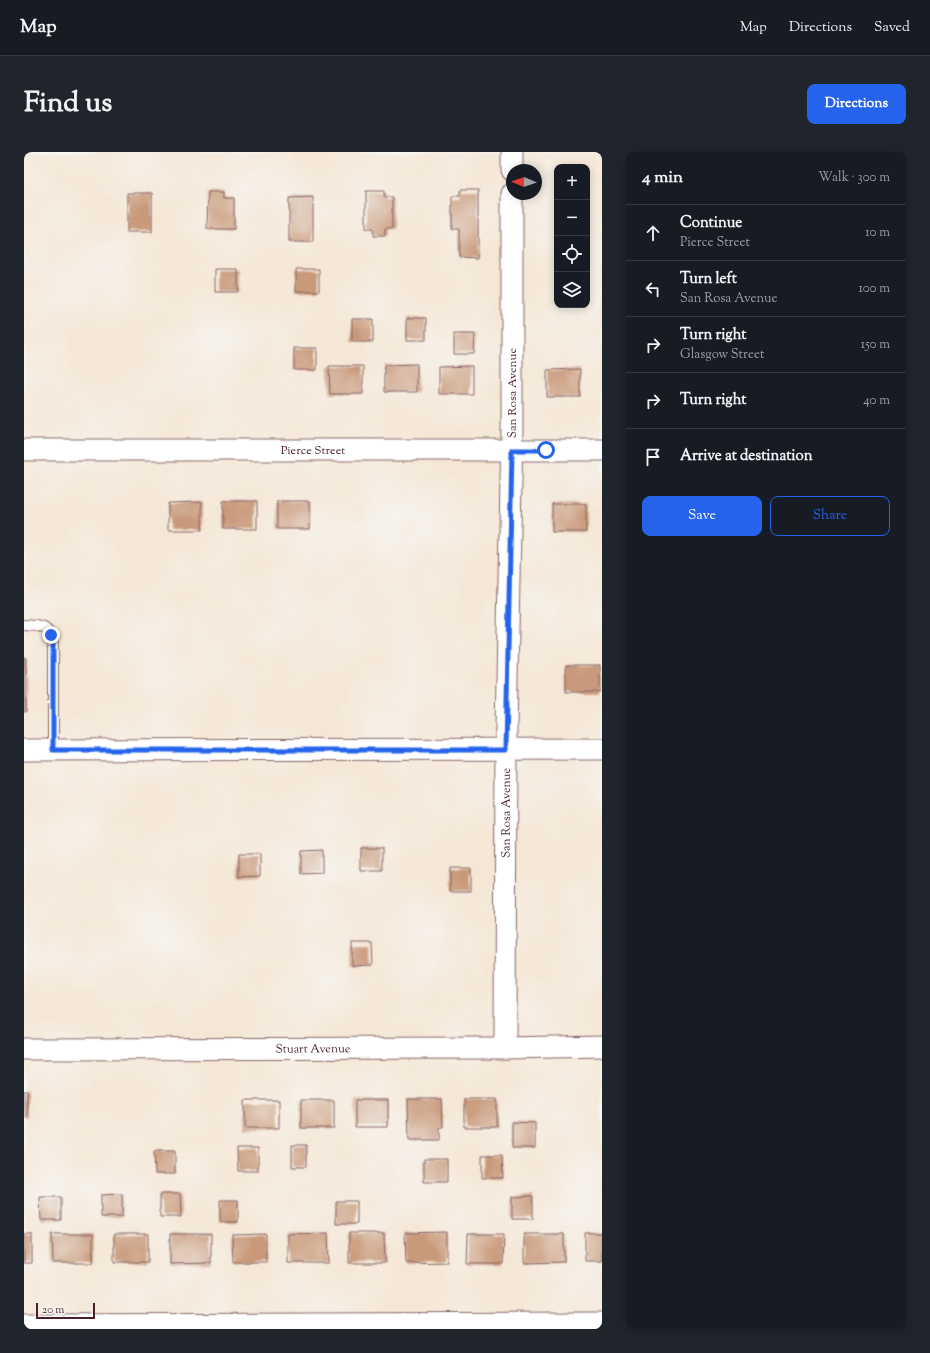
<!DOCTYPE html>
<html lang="en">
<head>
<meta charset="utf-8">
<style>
  :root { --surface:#171b24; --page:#20242c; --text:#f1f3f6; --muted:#9ea1a6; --line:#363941; --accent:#2563eb }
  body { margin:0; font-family:"Sorts Mill Goudy",serif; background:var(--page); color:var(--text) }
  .controls { position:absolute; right:12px; top:12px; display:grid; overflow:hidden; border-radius:8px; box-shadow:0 2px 10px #0003 }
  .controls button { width:36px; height:36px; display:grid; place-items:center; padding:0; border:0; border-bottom:1px solid var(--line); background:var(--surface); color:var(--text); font:20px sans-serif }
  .compass { position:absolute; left:482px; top:12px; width:36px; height:36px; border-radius:50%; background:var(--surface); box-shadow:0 2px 10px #0003; rotate:272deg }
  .scale { position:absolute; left:12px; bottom:10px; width:59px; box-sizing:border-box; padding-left:4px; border:2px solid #4a1f2b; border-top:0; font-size:11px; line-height:14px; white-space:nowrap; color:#4a1f2b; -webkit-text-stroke:3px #f6f6f2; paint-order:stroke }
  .stop { position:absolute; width:12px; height:12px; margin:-9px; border:3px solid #2563eb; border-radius:50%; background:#fff }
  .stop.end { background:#2563eb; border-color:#fff; box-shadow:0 1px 4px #0008 }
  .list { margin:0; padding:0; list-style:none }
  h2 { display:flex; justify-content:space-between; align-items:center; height:52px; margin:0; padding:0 16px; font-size:17px }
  h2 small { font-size:13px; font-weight:400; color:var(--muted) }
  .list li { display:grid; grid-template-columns:26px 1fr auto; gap:12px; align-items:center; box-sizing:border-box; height:56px; padding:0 16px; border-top:1px solid var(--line) }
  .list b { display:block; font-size:15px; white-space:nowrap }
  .list p { margin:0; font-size:13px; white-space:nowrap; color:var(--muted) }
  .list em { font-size:13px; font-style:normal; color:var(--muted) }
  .actions { display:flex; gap:8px; padding:12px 16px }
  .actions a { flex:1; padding:9px 0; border:1px solid var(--accent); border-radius:8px; text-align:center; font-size:14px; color:var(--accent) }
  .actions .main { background:var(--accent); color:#fff }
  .icon { flex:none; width:22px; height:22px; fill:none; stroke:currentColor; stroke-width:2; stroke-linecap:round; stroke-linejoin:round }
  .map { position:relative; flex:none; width:578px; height:1177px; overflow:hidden; border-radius:8px }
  header { display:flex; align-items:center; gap:24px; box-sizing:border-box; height:56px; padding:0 20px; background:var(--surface); border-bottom:1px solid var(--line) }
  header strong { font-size:19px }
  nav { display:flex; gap:22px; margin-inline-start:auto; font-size:14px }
  .intro { display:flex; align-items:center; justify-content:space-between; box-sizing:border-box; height:96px; padding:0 24px }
  h1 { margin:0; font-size:28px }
  .button { padding:10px 18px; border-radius:8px; background:var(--accent); color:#fff; font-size:14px; font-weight:700 }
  main { display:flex; gap:24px; padding:0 24px }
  aside { flex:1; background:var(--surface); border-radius:8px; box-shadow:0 2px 10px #0003 }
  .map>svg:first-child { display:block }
  .building { fill:#c99a7a }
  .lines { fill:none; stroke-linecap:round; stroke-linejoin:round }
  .service-casing { stroke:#866567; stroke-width:12 }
  .minor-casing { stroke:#866567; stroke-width:23 }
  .service { stroke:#fff; stroke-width:10 }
  .minor { stroke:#fff; stroke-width:21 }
  .route { stroke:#2563eb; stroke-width:5 }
  .labels { text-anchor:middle; stroke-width:4; stroke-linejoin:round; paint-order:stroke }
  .street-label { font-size:12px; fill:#4a1f2b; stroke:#f6f6f2 }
</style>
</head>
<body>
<header>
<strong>Map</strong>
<nav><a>Map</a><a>Directions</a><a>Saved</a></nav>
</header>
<div class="intro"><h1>Find us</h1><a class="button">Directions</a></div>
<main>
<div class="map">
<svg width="578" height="1177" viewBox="0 0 578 1177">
  <rect width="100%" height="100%" fill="#f6f6f2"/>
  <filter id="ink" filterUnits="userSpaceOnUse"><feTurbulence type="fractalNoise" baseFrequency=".025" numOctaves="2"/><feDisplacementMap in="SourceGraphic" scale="8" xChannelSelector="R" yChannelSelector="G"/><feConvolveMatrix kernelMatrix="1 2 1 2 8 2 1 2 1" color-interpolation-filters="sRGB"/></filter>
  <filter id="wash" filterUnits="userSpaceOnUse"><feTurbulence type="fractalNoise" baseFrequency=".012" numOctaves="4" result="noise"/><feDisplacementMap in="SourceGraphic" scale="16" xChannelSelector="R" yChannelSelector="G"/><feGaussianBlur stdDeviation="0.9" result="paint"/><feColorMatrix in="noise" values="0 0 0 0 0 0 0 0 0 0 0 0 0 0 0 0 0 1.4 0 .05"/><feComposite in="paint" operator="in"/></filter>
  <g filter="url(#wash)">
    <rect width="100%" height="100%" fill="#f5e7d6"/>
    <g id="blocks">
      <path class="building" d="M 436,38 L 454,38 L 454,106 L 435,105 L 435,77 L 428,77 L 428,44 L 436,44 Z
        M 342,39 L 360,39 L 360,45 L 368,45 L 368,77 L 361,77 L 361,84 L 349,84 L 349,77 L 342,77 Z
        M 184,40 L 200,40 L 200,46 L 210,46 L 210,77 L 183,77 Z
        M 103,41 L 128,41 L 128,80 L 103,80 Z
        M 289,45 L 289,90 L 265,90 L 265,46 Z
        M 191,117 L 214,117 L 214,140 L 191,140 Z
        M 272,117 L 295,117 L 295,139 L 272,139 Z
        M 383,166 L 402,166 L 402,188 L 383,188 Z
        M 328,167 L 349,167 L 349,190 L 328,190 Z
        M 430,182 L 451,182 L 450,202 L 430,202 Z
        M 270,196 L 293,196 L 293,218 L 270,218 Z
        M 393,212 L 393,240 L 360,240 L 360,213 Z
        M 305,214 L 339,214 L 339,242 L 306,242 Z
        M 448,214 L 448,242 L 415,242 L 415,215 Z
        M 556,217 L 556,245 L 523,245 L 523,218 Z
        M 199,349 L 233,349 L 233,377 L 199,377 Z
        M 253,349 L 286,349 L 286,377 L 253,377 Z
        M 178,350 L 178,378 L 144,378 L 144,351 Z
        M 528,352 L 562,352 L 562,380 L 528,380 Z
        M 0,506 L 2,506 L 2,560 L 0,560 Z
        M 542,513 L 576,513 L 576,540 L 542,540 Z
        M 337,696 L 358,696 L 358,719 L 337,719 Z
        M 298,698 L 298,721 L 277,722 L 277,699 Z
        M 215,702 L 236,702 L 236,724 L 215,725 Z
        M 426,716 L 447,716 L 447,739 L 426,739 Z
        M 328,791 L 348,791 L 349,813 L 328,814 Z
        M 0,939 L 3,939 L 3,965 L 0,965 Z
        M 384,947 L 418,947 L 419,975 L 415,975 L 415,988 L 385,988 Z
        M 440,947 L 473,947 L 473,975 L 440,975 Z
        M 221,948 L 255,948 L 255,976 L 221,976 Z
        M 277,948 L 310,948 L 310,976 L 277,976 Z
        M 331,948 L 364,948 L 364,975 L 331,975 Z
        M 488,970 L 511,971 L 511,996 L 488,996 Z
        M 268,993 L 282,993 L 282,1015 L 268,1015 Z
        M 213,996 L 234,996 L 234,1019 L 214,1019 Z
        M 130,999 L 151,999 L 151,1022 L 131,1022 Z
        M 458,1003 L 478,1003 L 479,1026 L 458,1026 Z
        M 400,1007 L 423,1007 L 423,1030 L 400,1030 Z
        M 98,1042 L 98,1065 L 77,1065 L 77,1043 Z
        M 136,1042 L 156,1042 L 157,1065 L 136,1065 Z
        M 509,1044 L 509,1067 L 488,1067 L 488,1045 Z
        M 16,1045 L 37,1045 L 37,1068 L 17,1068 Z
        M 196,1048 L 214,1048 L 214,1070 L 196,1070 Z
        M 312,1049 L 333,1049 L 333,1072 L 312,1072 Z
        M 423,1080 L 423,1110 L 382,1111 L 381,1081 Z
        M 304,1081 L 305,1111 L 264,1111 L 264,1082 Z
        M 325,1081 L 360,1081 L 361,1111 L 325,1111 Z
        M 561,1081 L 578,1081 L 578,1109 L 561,1109 Z
        M 0,1082 L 8,1082 L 8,1111 L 0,1111 Z
        M 28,1082 L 69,1082 L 69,1111 L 29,1111 Z
        M 90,1082 L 124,1082 L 124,1110 L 90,1110 Z
        M 146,1082 L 187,1082 L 187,1111 L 146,1112 Z
        M 242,1082 L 242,1110 L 209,1110 L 208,1083 Z
        M 444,1082 L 480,1082 L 479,1112 L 443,1112 Z
        M 500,1082 L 540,1082 L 540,1110 L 500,1111 Z"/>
    </g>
  </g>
  <g filter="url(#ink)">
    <use href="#blocks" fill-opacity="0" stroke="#866567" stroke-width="1"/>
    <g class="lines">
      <g class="service-casing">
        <path id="service" d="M 0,473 C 17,474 25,473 29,492 L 29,598"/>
      </g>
      <g class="minor-casing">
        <g id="minor">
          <path d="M 488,18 L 488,0"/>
          <path id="s1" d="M 0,298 L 578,298"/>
          <path d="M 0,598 L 578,597"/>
          <path id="s2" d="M 481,896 L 482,578 L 488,278 L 488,42"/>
          <path id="s3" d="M 0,897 L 481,896 L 578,894"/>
          <path d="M 0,1173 L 578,1171"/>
        </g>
      </g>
      <use href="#service" class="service"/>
      <use href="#minor" class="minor"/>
    </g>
  </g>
  <g class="lines" filter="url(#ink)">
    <path class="route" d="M 27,483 L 29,492 L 29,598 L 482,598 L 488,298 L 522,298"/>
  </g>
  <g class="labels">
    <g class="street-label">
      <text dy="4" stroke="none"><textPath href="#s2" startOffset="655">San Rosa Avenue</textPath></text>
      <text dy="4" stroke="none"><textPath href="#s1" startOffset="289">Pierce Street</textPath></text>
      <text dy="4" stroke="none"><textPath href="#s2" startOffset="235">San Rosa Avenue</textPath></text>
      <text dy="4" stroke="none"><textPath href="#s3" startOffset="289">Stuart Avenue</textPath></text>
    </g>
  </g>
</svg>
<div class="controls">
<button>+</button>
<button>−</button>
<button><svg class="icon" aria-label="locate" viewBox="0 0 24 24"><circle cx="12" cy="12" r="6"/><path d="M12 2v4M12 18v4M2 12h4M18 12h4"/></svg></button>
<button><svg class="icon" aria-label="layers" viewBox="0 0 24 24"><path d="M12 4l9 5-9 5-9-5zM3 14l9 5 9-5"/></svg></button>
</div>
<svg class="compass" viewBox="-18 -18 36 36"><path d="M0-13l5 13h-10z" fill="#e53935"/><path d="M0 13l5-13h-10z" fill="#9ea1a6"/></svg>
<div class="scale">20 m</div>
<div class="stop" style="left:522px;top:298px"></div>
<div class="stop end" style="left:27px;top:483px"></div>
</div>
<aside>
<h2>4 min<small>Walk · 300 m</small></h2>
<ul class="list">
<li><svg class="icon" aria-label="ahead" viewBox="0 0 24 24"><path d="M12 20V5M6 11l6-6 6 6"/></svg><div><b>Continue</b><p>Pierce Street</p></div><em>10 m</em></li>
<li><svg class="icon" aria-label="left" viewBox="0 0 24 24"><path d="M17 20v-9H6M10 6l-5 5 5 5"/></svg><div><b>Turn left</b><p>San Rosa Avenue</p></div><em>100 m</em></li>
<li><svg class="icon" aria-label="right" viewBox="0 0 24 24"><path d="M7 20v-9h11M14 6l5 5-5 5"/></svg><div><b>Turn right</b><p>Glasgow Street</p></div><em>150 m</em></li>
<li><svg class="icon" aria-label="right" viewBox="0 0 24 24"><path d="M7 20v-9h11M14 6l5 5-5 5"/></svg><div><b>Turn right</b></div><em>40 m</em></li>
<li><svg class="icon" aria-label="arrive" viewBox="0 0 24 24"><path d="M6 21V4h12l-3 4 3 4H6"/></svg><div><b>Arrive at destination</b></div></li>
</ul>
<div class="actions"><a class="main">Save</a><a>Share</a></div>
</aside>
</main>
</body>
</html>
